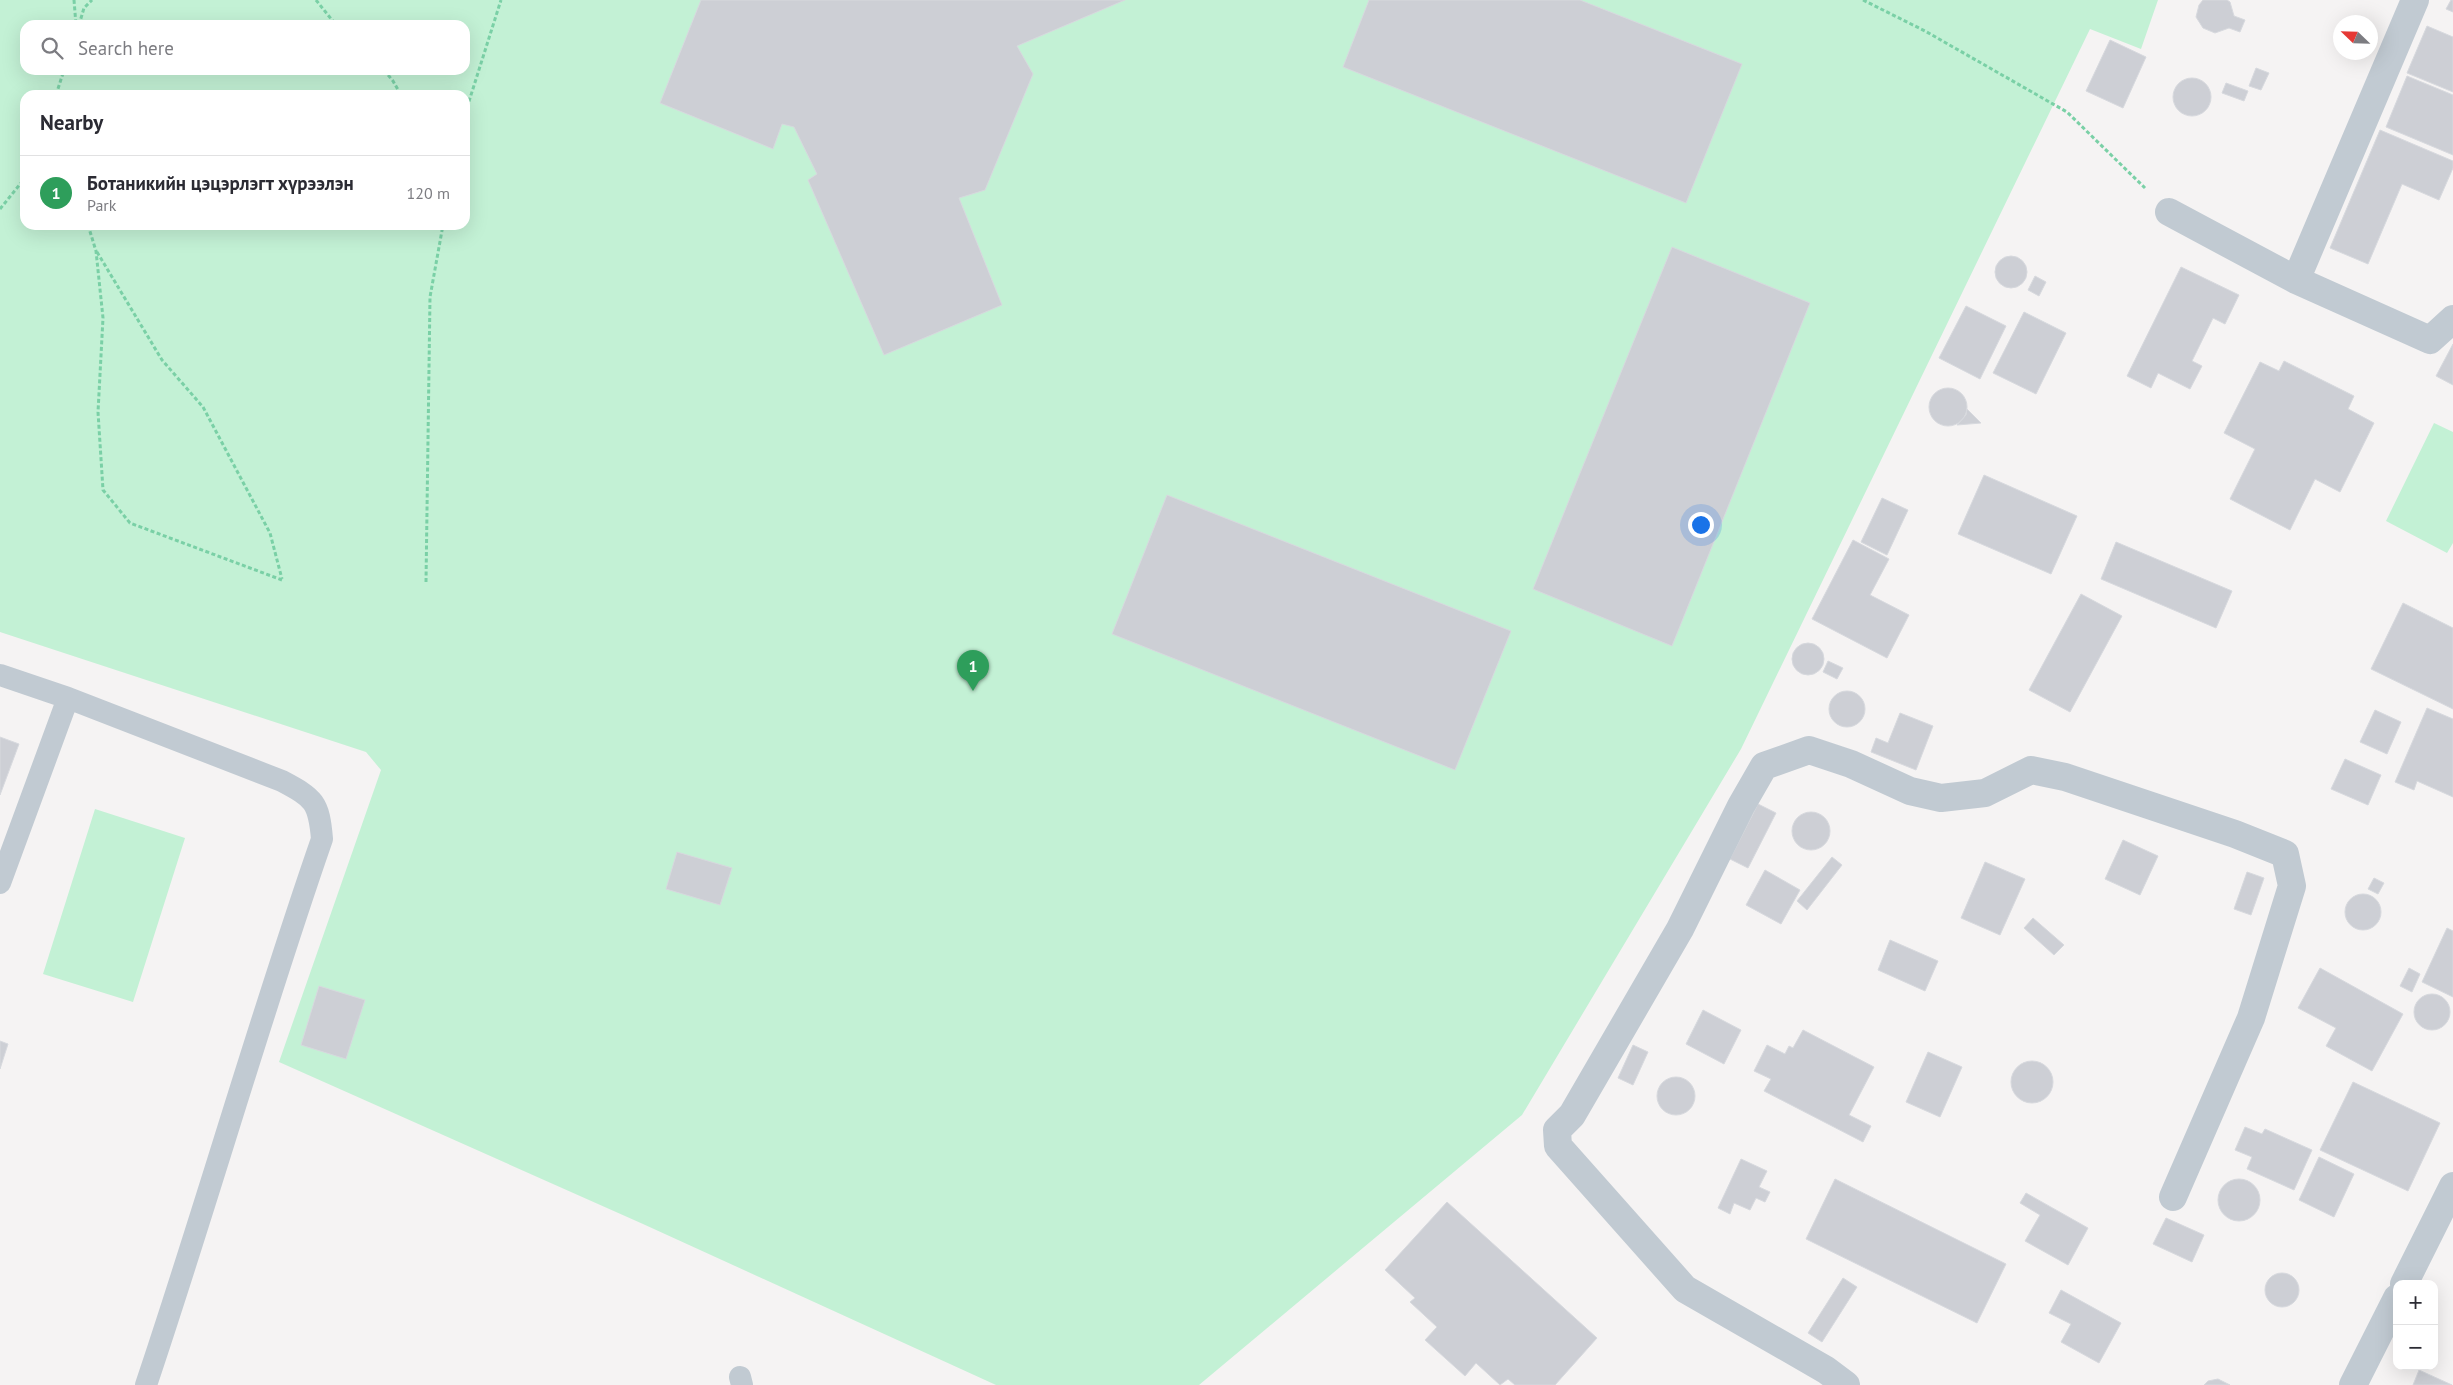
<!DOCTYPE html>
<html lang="en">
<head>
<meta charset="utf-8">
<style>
  :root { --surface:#fff; --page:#f7f7f7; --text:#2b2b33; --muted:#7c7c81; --line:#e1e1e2; --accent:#b45309 }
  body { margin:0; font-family:"PT Sans",sans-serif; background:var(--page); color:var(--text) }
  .controls { position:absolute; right:15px; bottom:15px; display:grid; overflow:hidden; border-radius:10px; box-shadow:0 5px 20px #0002 }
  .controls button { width:45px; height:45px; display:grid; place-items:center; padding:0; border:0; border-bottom:1px solid var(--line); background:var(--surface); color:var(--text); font:25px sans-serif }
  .compass { position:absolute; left:2333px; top:15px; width:45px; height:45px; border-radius:50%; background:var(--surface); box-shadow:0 5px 20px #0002; rotate:293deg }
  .you { position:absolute; left:1700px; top:524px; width:18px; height:18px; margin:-12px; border:4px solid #fff; border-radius:50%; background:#1a73e8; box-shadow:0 0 0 8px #1a73e833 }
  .badge { display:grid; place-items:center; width:32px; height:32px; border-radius:50%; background:var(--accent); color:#fff; font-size:16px; font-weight:700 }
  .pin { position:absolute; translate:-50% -41px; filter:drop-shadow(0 1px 2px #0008) }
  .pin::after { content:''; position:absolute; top:26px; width:18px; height:15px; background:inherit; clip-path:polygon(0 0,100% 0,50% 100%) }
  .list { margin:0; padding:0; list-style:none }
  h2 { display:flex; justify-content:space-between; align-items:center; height:65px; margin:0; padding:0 20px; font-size:21px }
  h2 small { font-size:16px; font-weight:400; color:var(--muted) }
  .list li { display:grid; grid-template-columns:32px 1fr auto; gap:15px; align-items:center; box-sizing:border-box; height:75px; padding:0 20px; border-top:1px solid var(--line) }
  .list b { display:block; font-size:19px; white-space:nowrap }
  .list p { margin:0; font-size:16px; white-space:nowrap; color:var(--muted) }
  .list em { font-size:16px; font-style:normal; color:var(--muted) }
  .icon { flex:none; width:28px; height:28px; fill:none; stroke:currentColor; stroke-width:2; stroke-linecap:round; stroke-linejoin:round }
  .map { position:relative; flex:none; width:2453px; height:1385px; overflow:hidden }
  .search { position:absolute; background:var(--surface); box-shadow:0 5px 20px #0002; left:20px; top:20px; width:450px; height:55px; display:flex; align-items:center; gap:12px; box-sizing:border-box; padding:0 18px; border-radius:15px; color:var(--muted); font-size:19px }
  .panel { position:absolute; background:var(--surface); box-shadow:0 5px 20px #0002; left:20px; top:90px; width:450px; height:140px; border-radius:15px }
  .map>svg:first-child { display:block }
  .green { fill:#c3f1d5; fill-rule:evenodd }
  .building { fill:#cdcfd5; stroke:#d7d9de }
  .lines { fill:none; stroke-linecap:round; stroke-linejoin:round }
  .path { stroke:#7ad0a6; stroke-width:3; stroke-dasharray:4 2.5; stroke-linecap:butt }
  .lane { stroke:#c1cad2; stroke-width:22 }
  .street { stroke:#c1cad2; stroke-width:28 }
</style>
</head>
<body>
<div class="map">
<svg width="2453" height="1385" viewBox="0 0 2453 1385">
  <rect width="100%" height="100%" fill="#f5f3f3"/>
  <path class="green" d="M 0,0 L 2158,0 L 2141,49 L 2090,29 L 1741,749 L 1522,1115 L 1199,1385 L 996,1385 L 643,1224 L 279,1062 L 381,770 L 366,752 L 0,632 ZM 25,25 L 465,25 L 465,70 L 25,70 ZM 25,95 L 465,95 L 465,225 L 25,225 Z
    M 2434,423 L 2453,432 L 2453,543 L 2447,553 L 2386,521 Z
    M 95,809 L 185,838 L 133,1002 L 43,974 Z"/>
  <path class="building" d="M 701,0 L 1125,0 L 1017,46 L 1033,74 L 985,190 L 959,198 L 1002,305 L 884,355 L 808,180 L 817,174 L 794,127 L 782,124 L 773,149 L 660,103 Z
    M 1369,0 L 1580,0 L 1742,64 L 1686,203 L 1343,67 Z
    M 2203,0 L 2227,0 L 2230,2 L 2234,16 L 2245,20 L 2240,32 L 2229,28 L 2215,33 L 2203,28 L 2196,17 L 2199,5 Z
    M 2451,0 L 2453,0 L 2453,12 L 2446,9 Z
    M 2427,26 L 2453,37 L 2453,92 L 2407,73 Z
    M 2110,40 L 2146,57 L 2123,108 L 2086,91 Z
    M 2256,68 L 2269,73 L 2261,90 L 2249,86 Z
    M 2407,76 L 2453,95 L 2453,155 L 2386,127 Z
    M2173 97a19 19 0 1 1 38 0a19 19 0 1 1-38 0Z
    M 2226,83 L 2248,91 L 2244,101 L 2222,93 Z
    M 2380,130 L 2453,161 L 2453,168 L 2439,200 L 2402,184 L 2368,264 L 2330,248 Z
    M 1672,247 L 1810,303 L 1672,646 L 1533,589 Z
    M1995 272a16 16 0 1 1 32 0a16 16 0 1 1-32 0Z
    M 2181,267 L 2239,295 L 2225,324 L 2213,318 L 2192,361 L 2202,366 L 2190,389 L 2158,373 L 2151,388 L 2127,376 Z
    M 2035,276 L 2046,282 L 2039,296 L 2028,290 Z
    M 1966,306 L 2006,326 L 1980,379 L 1939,358 Z
    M 2024,312 L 2066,333 L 2036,394 L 1993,373 Z
    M 2453,344 L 2453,385 L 2436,376 Z
    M 2284,361 L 2354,396 L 2348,409 L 2374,423 L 2340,492 L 2315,479 L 2290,530 L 2230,499 L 2255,449 L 2224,433 L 2260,362 L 2279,371 Z
    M1929 407a19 19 0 1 1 38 0a19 19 0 1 1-38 0Z
    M 1967,409 L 1981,423 L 1957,425 L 1966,415 Z
    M 1984,475 L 2077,516 L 2051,574 L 1958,534 Z
    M 1167,495 L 1511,631 L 1455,770 L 1112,634 Z
    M 1882,498 L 1908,510 L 1887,555 L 1861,542 Z
    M 1853,540 L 1889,559 L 1870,595 L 1909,615 L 1887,658 L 1812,619 Z
    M 2116,542 L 2232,591 L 2216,628 L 2101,579 Z
    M 2081,594 L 2122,616 L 2070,712 L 2029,690 Z
    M 2403,603 L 2453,628 L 2453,709 L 2371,669 Z
    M1792 659a16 16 0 1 1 32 0a16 16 0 1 1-32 0Z
    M 1828,661 L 1843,668 L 1837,679 L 1823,672 Z
    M1829 709a18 18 0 1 1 36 0a18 18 0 1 1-36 0Z
    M 2427,708 L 2453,719 L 2453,797 L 2417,781 L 2414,790 L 2395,782 Z
    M 2375,710 L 2401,722 L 2387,754 L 2360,742 Z
    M 1900,713 L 1933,726 L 1916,770 L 1871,752 L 1876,738 L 1888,743 Z
    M 0,737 L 19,744 L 0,795 Z
    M 2345,759 L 2381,775 L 2368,805 L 2331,789 Z
    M 1758,804 L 1776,813 L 1748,868 L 1730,859 Z
    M1792 831a19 19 0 1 1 38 0a19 19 0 1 1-38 0Z
    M 2123,840 L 2158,856 L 2140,895 L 2105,879 Z
    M 677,852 L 732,868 L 720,905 L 666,889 Z
    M 1832,857 L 1842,865 L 1807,910 L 1797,901 Z
    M 1985,862 L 2025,879 L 2000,935 L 1961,918 Z
    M 1765,870 L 1800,890 L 1781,924 L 1746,905 Z
    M 2247,872 L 2264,878 L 2251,915 L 2234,909 Z
    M 2374,878 L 2384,883 L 2378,894 L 2368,889 Z
    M2345 912a18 18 0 1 1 36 0a18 18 0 1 1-36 0Z
    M 2033,918 L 2064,945 L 2054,955 L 2024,928 Z
    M 2447,928 L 2453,931 L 2453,997 L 2422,982 Z
    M 1890,940 L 1938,961 L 1925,991 L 1878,970 Z
    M 2320,968 L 2403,1014 L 2372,1071 L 2326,1046 L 2336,1028 L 2298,1008 Z
    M 2409,968 L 2420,974 L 2412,992 L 2400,986 Z
    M 319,986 L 365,1000 L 346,1059 L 301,1045 Z
    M2414 1012a18 18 0 1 1 36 0a18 18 0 1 1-36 0Z
    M 1703,1010 L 1741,1030 L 1724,1064 L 1686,1044 Z
    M 1803,1030 L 1874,1067 L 1849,1115 L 1871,1126 L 1863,1142 L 1764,1091 L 1771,1079 L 1754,1071 L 1767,1045 L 1785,1054 L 1789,1046 L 1793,1048 Z
    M 0,1041 L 8,1044 L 0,1069 Z
    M 1633,1045 L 1648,1052 L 1633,1085 L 1618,1078 Z
    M 1928,1052 L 1962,1067 L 1940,1117 L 1906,1102 Z
    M2011 1082a21 21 0 1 1 42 0a21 21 0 1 1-42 0Z
    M1657 1096a19 19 0 1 1 38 0a19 19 0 1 1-38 0Z
    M 2353,1082 L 2440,1123 L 2408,1191 L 2320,1150 Z
    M 2245,1127 L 2262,1134 L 2265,1129 L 2312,1150 L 2294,1190 L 2247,1169 L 2252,1157 L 2235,1150 Z
    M 2319,1157 L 2354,1174 L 2334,1217 L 2299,1200 Z
    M 1741,1159 L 1767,1171 L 1759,1187 L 1770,1192 L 1765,1202 L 1756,1198 L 1750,1210 L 1734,1203 L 1730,1214 L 1718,1208 Z
    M 1835,1179 L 2006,1264 L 1977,1323 L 1806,1239 Z
    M2218 1200a21 21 0 1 1 42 0a21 21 0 1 1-42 0Z
    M 2026,1193 L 2088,1228 L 2068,1265 L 2025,1241 L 2040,1215 L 2020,1203 Z
    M 1447,1202 L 1597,1338 L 1555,1385 L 1515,1385 L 1508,1379 L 1500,1385 L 1476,1363 L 1465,1376 L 1425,1340 L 1437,1327 L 1410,1302 L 1415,1298 L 1385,1270 Z
    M 2166,1218 L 2204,1235 L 2192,1262 L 2153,1244 Z
    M2265 1290a17 17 0 1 1 34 0a17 17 0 1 1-34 0Z
    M 1843,1278 L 1857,1287 L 1822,1342 L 1808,1333 Z
    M 2061,1290 L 2121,1323 L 2099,1363 L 2061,1342 L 2071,1324 L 2049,1313 Z
    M 2419,1370 L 2452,1385 L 2413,1385 Z
    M 2218,1379 L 2230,1385 L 2204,1385 L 2208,1381 Z"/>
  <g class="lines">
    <path class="path" d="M 74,0 L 76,25
      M 316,0 L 336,25
      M 1863,0 L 1925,31 L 2067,112 L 2145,188
      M 79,25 L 84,8 L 92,0
      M 384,70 L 393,81 L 401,95
      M 56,95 L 64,70
      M 465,114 L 501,0
      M 0,209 L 25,178
      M 88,225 L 96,251 L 103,318 L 98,412 L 103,490 L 130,523 L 282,580
      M 97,252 L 162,360 L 203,407 L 270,533 L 282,579
      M 426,582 L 430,297 L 443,225"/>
    <path class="lane" d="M 0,675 L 68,698 L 0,883
      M 68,698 L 282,781 C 314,798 319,802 322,839 C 259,1020 207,1204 146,1385
      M 740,1377 L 742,1385"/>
    <path class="street" d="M 2169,212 L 2296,280 L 2430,340 L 2453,319
      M 2296,280 L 2415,0
      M 2404,1284 L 2453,1186
      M 1846,1385 L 1826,1370 L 1685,1289 L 1558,1146 L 1557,1130 L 1572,1115 L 1680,929 L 1741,806 L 1764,766 L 1809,750 L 1851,764 L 1910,791 L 1941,798 L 1985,793 L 2031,770 L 2065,777 L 2235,834 L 2285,854 L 2292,886 L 2251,1018 L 2173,1197
      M 2353,1385 L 2397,1298"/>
  </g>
</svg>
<div class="controls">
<button>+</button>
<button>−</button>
</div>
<svg class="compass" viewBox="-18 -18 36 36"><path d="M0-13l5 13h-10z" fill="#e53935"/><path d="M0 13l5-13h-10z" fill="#7c7c81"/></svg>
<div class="you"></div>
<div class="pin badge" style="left:973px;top:691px;background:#2e9e5b">1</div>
<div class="search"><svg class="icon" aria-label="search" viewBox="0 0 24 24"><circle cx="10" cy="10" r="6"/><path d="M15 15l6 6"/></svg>Search here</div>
<section class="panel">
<h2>Nearby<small></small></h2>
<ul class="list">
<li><span class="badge" style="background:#2e9e5b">1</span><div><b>Ботаникийн цэцэрлэгт хүрээлэн</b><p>Park</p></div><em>120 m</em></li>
</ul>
</section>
</div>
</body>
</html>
